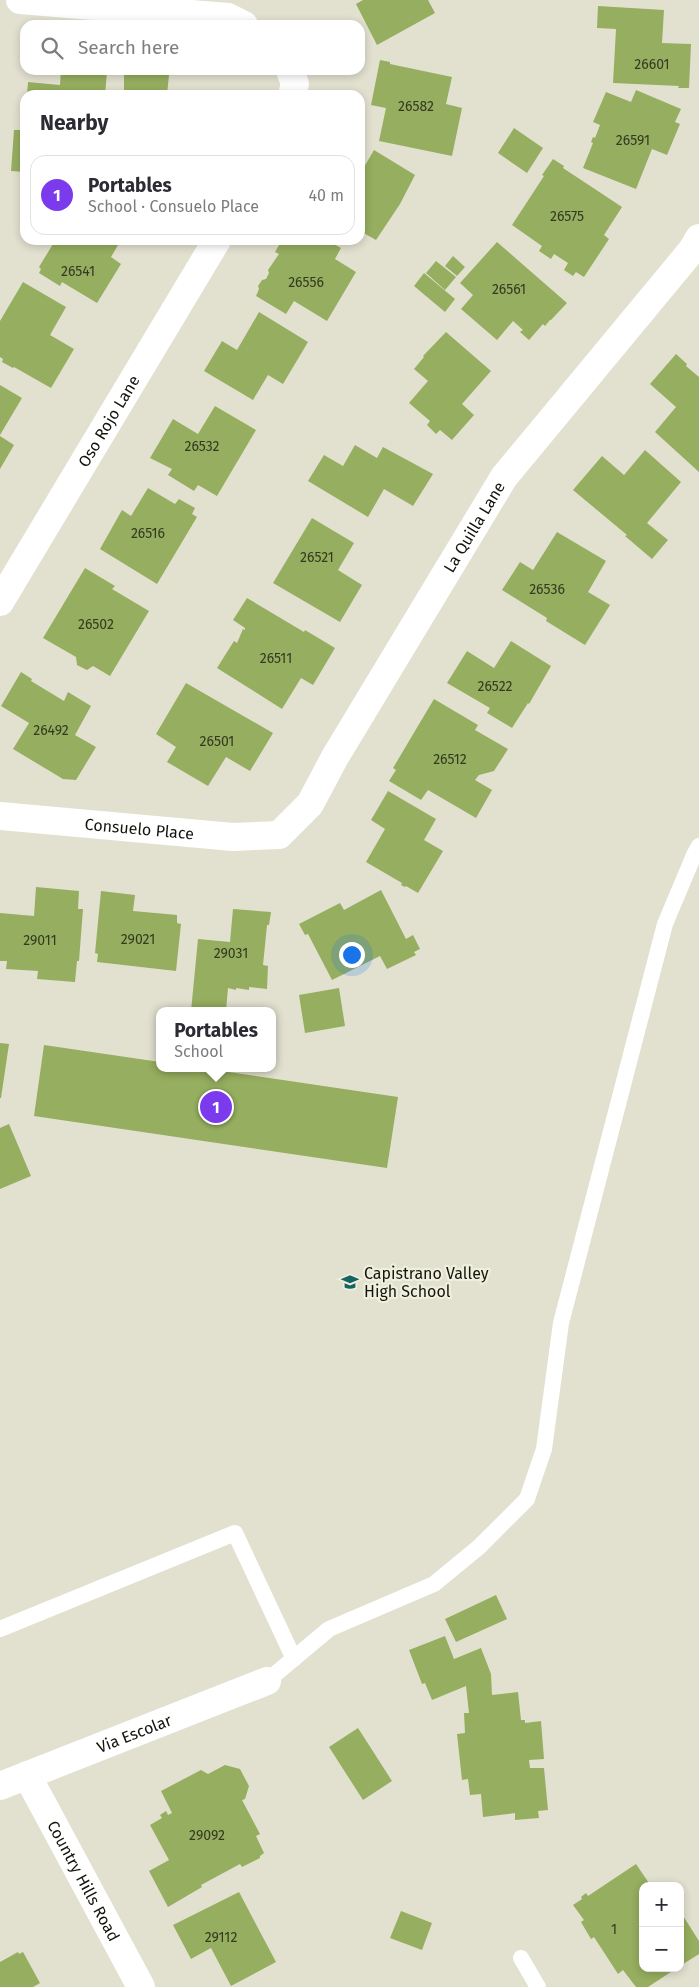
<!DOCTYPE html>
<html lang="en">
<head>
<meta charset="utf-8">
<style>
  :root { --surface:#fff; --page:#f2f2f3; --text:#2b2b33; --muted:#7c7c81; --line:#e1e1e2; --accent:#7c3aed }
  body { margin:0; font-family:"Fira Sans",sans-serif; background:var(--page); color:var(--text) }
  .controls { position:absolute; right:15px; bottom:15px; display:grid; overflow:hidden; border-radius:10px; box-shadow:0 2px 8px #0003 }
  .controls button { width:45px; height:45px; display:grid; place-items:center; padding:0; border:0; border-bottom:1px solid var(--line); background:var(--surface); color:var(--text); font:25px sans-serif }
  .you { position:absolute; left:351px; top:954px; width:18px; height:18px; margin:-12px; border:4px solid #fff; border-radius:50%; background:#1a73e8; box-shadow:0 0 0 8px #1a73e833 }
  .badge { display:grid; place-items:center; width:32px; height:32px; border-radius:50%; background:var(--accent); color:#fff; font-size:16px; font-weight:700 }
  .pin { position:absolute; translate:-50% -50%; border:2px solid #fff; box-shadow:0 1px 5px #0006 }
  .popup { position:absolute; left:156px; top:1007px; width:120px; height:65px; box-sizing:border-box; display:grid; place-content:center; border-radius:10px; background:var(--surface); filter:drop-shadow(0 1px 4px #0005); font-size:16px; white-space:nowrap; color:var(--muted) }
  .popup b { font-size:19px; color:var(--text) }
  .popup::after { content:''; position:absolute; left:50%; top:100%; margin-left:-10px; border:10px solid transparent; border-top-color:var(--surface) }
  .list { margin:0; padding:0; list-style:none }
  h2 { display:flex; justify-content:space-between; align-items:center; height:65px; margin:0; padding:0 20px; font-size:21px }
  h2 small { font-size:16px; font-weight:400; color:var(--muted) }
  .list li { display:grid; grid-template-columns:32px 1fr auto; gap:15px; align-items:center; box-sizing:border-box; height:80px; margin:0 10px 10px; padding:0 10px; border:1px solid var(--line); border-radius:15px }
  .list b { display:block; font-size:19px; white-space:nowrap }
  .list p { margin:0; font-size:16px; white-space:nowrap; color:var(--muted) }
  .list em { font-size:16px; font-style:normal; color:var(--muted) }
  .icon { flex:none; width:28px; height:28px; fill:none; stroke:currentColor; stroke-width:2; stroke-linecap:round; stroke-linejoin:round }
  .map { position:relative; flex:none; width:699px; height:1987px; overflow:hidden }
  .search { position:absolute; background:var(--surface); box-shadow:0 2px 8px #0003; left:20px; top:20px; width:345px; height:55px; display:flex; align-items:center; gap:12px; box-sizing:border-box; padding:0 18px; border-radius:15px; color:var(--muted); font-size:19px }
  .panel { position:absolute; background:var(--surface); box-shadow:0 2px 8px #0003; left:20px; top:90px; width:345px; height:155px; border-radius:15px }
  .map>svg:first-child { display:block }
  .building { fill:#96ae5f }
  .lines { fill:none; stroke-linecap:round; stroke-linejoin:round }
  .lane { stroke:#fff; stroke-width:16 }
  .street { stroke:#fff; stroke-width:28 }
  .labels { text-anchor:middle; stroke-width:4.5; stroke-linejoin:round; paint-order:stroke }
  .number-label { font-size:14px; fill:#343a22 }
  .street-label { font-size:16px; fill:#14140e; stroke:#efefdd }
  .poi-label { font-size:16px; fill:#14140e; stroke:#efefdd; text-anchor:start }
</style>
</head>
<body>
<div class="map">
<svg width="699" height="1987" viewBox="0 0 699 1987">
  <rect width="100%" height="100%" fill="#e2e1d0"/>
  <path class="building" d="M 363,0 L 428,0 L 435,13 L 377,45 L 356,4 Z
    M 598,6 L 664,10 L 662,43 L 691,44 L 689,88 L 678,88 L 679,86 L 613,83 L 616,29 L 597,28 Z
    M 380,60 L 390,62 L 390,64 L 452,77 L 446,104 L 462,108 L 452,156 L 379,141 L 386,108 L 371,105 Z
    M 61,70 L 100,70 L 99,72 L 107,72 L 105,95 L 27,95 L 28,82 L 60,85 Z
    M 124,71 L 169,75 L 167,95 L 124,95 Z
    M 636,90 L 681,109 L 675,122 L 680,124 L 667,155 L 652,149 L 636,189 L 583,168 L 593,143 L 591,142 L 593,137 L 595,138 L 600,125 L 593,122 L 606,92 L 631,102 Z
    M 514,128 L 543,148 L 527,173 L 498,153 Z
    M 14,130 L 25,130 L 25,172 L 11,171 Z
    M 374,150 L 415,175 L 400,204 L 376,240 L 360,231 L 360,174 Z
    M 553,159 L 564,166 L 563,168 L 622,207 L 604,235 L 609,239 L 584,277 L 576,272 L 573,276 L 564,270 L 568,263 L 554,254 L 551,259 L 539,251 L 542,246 L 512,225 L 544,176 L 542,175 Z
    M 46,240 L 121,240 L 111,257 L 121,264 L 97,303 L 62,282 L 60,286 L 39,273 L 41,269 L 39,267 L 53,244 Z
    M 282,240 L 326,240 L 341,248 L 335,259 L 356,272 L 327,321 L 294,301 L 286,314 L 256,296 L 259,289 L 258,286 L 262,280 L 266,279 L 269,273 L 268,270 L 279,254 L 275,252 Z
    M 497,242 L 567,303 L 551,320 L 550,320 L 545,326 L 543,324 L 529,340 L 520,332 L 523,330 L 513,321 L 497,340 L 461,309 L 473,295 L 460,283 Z
    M 453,256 L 465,267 L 457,276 L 445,266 Z
    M 436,261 L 456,277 L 445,290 L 426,273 Z
    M 424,273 L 455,299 L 445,312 L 414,286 Z
    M 23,282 L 66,307 L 50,335 L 74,349 L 51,388 L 14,367 L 13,368 L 2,362 L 3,359 L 0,357 L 0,321 Z
    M 259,312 L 308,342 L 283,384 L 268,375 L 253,400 L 204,371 L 222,341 L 237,350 Z
    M 446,332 L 491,371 L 462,404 L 474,415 L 452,440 L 440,430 L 436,434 L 427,425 L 430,421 L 409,403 L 428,381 L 414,369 L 424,357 L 423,356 Z
    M 676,354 L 687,364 L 686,366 L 699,377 L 699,472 L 655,432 L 676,407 L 650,384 Z
    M 0,385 L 22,398 L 0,435 Z
    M 215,406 L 256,430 L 217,496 L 198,485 L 194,491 L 168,475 L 172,469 L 150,458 L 173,419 L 198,434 Z
    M 0,436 L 14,445 L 0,469 Z
    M 355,445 L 377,458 L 383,447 L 433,474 L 413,506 L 384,489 L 368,517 L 308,481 L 324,455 L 343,466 Z
    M 645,450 L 681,482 L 647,523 L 668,540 L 652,559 L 625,536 L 627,535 L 573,490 L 602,456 L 624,475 Z
    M 148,488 L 175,504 L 179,499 L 195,508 L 192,514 L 197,517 L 157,584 L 100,549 L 122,510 L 131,516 Z
    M 312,518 L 354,543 L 338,570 L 362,585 L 340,622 L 273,583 Z
    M 557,532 L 606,561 L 588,592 L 610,605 L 585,645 L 546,621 L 547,618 L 502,590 L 520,562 L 533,570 Z
    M 85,568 L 115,586 L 112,589 L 149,611 L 110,676 L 93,666 L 87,670 L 77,665 L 76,657 L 43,638 Z
    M 247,598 L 304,632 L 305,630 L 335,648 L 313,685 L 301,678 L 282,709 L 217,668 L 234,641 L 237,643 L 243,629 L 245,630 L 245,628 L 233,620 Z
    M 511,641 L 551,666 L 529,704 L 528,703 L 512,728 L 487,713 L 490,708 L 447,683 L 467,651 L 494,668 Z
    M 21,672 L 32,679 L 31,681 L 64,701 L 68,692 L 91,706 L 75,735 L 96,747 L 76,780 L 63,779 L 13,749 L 29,723 L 1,706 Z
    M 186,683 L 273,733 L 250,771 L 226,757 L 208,786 L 167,762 L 176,747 L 156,734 Z
    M 434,699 L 478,725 L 475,730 L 508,749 L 494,771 L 479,775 L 475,780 L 492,790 L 476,818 L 428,790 L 421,800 L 389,781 L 396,770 L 393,768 Z
    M 388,791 L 436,819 L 424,840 L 443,851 L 418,893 L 406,886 L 405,887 L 401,885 L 402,883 L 366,862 L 385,829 L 371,820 Z
    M 36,887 L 79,891 L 78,909 L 83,909 L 79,961 L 77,961 L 75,982 L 37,979 L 38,971 L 6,969 L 7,961 L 0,961 L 0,913 L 34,916 Z
    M 381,890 L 406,939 L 413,935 L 420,949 L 414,952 L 416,955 L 387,969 L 380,956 L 332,980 L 308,934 L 305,935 L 299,924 L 340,903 L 344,910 Z
    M 101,891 L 135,895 L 133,911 L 177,915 L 177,923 L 181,924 L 176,971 L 97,962 L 98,954 L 95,953 Z
    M 233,909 L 271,912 L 269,925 L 267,925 L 263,965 L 268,966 L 267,989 L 249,987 L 249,990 L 236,988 L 236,990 L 228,988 L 226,1011 L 191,1011 L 198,939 L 230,942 Z
    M 339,988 L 345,1026 L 305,1033 L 299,995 Z
    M 0,1043 L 9,1044 L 1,1098 L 0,1098 Z
    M 44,1045 L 160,1062 L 160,1068 L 201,1068 L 398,1097 L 387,1168 L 34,1116 Z
    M 9,1124 L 31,1176 L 0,1189 L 0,1128 Z
    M 496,1595 L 507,1619 L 456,1642 L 445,1619 Z
    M 445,1636 L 454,1659 L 481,1648 L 491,1674 L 492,1695 L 518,1692 L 521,1720 L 525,1720 L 525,1723 L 541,1721 L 544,1759 L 529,1760 L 530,1768 L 544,1768 L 548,1810 L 538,1811 L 539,1818 L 515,1820 L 515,1813 L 483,1817 L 481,1794 L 470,1795 L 468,1779 L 462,1780 L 457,1734 L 465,1733 L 464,1713 L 469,1713 L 466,1686 L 432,1700 L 425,1683 L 422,1684 L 409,1650 Z
    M 358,1728 L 392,1781 L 363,1800 L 329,1747 Z
    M 225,1765 L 240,1769 L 249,1786 L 245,1799 L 242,1800 L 260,1834 L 256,1836 L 264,1853 L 260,1856 L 260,1858 L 242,1867 L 240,1864 L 201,1885 L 202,1887 L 168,1907 L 149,1871 L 169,1860 L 150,1825 L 162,1818 L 160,1815 L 166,1811 L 168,1815 L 172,1813 L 161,1791 L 201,1770 L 208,1774 Z
    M 636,1864 L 651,1886 L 643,1886 L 643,1968 L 677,1968 L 648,1987 L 636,1987 L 623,1970 L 618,1974 L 594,1937 L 591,1939 L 581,1922 L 584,1920 L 573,1905 L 582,1899 L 581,1897 L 586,1893 L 588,1896 Z
    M 239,1892 L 276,1962 L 231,1986 L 211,1948 L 191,1959 L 173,1925 Z
    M 401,1911 L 432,1923 L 422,1950 L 390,1938 Z
    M 680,1911 L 699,1941 L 699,1954 L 680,1966 Z
    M 18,1952 L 19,1954 L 23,1952 L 40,1983 L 33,1987 L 0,1987 L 0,1962 Z"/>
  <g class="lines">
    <path class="lane" d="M 0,1629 L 235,1533 L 294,1659
      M 267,1681 L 329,1629 L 434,1584 L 479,1547 L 527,1499 L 544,1449 L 561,1323 L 665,924 L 694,855 L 699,846
      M 521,1958 L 538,1987"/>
    <g class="street">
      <path d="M 20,0 L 228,17 L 244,25"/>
      <path d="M 290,70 L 295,84 L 292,95"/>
      <path id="s1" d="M 0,602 L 217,240"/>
      <path id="s2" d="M 0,816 L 233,837 L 279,835 L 310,804 L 335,757 L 504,477 L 692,250 L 699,238"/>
      <path id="s3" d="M 27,1775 L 141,1987"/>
      <path id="s4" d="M 0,1786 L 267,1681"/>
    </g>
  </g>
  <defs>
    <g id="school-bare" transform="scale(1.35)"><path d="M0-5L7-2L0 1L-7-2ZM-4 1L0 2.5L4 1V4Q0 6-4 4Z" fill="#146464" stroke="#efefdd" stroke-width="2.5" paint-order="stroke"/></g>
  </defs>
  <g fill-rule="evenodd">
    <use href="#school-bare" x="350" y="1282"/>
  </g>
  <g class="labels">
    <g class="number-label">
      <text x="652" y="69">26601</text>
      <text x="416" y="111">26582</text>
      <text x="633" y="145">26591</text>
      <text x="567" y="221">26575</text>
      <text x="78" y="276">26541</text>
      <text x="306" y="287">26556</text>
      <text x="509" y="294">26561</text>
      <text x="202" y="451">26532</text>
      <text x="148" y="538">26516</text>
      <text x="317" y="562">26521</text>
      <text x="547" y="594">26536</text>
      <text x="96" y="629">26502</text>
      <text x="276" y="663">26511</text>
      <text x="495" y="691">26522</text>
      <text x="51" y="735">26492</text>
      <text x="217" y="746">26501</text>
      <text x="450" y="764">26512</text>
      <text x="138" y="944">29021</text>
      <text x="40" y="945">29011</text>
      <text x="231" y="958">29031</text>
      <text x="207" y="1840">29092</text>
      <text x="614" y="1934">1</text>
      <text x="221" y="1942">29112</text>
    </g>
    <g class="street-label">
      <text dy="6" stroke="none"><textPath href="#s1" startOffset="211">Oso Rojo Lane</textPath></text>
      <text dy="6" stroke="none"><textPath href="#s2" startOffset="646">La Quilla Lane</textPath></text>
      <text dy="6" stroke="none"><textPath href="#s2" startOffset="140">Consuelo Place</textPath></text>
      <text dy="6" stroke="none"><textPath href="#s4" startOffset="144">Via Escolar</textPath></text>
      <text dy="6" stroke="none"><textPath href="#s3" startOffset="120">Country Hills Road</textPath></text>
    </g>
    <g class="poi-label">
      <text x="364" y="1279">Capistrano Valley<tspan x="364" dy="18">High School</tspan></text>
    </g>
  </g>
</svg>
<div class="controls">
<button>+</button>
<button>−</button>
</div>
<div class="you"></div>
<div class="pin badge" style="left:216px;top:1107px">1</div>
<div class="popup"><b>Portables</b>School</div>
<div class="search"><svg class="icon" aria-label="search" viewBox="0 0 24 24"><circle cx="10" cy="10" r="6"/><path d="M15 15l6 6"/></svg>Search here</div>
<section class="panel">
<h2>Nearby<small></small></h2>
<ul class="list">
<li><span class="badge">1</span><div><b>Portables</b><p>School · Consuelo Place</p></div><em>40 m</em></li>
</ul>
</section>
</div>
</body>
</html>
